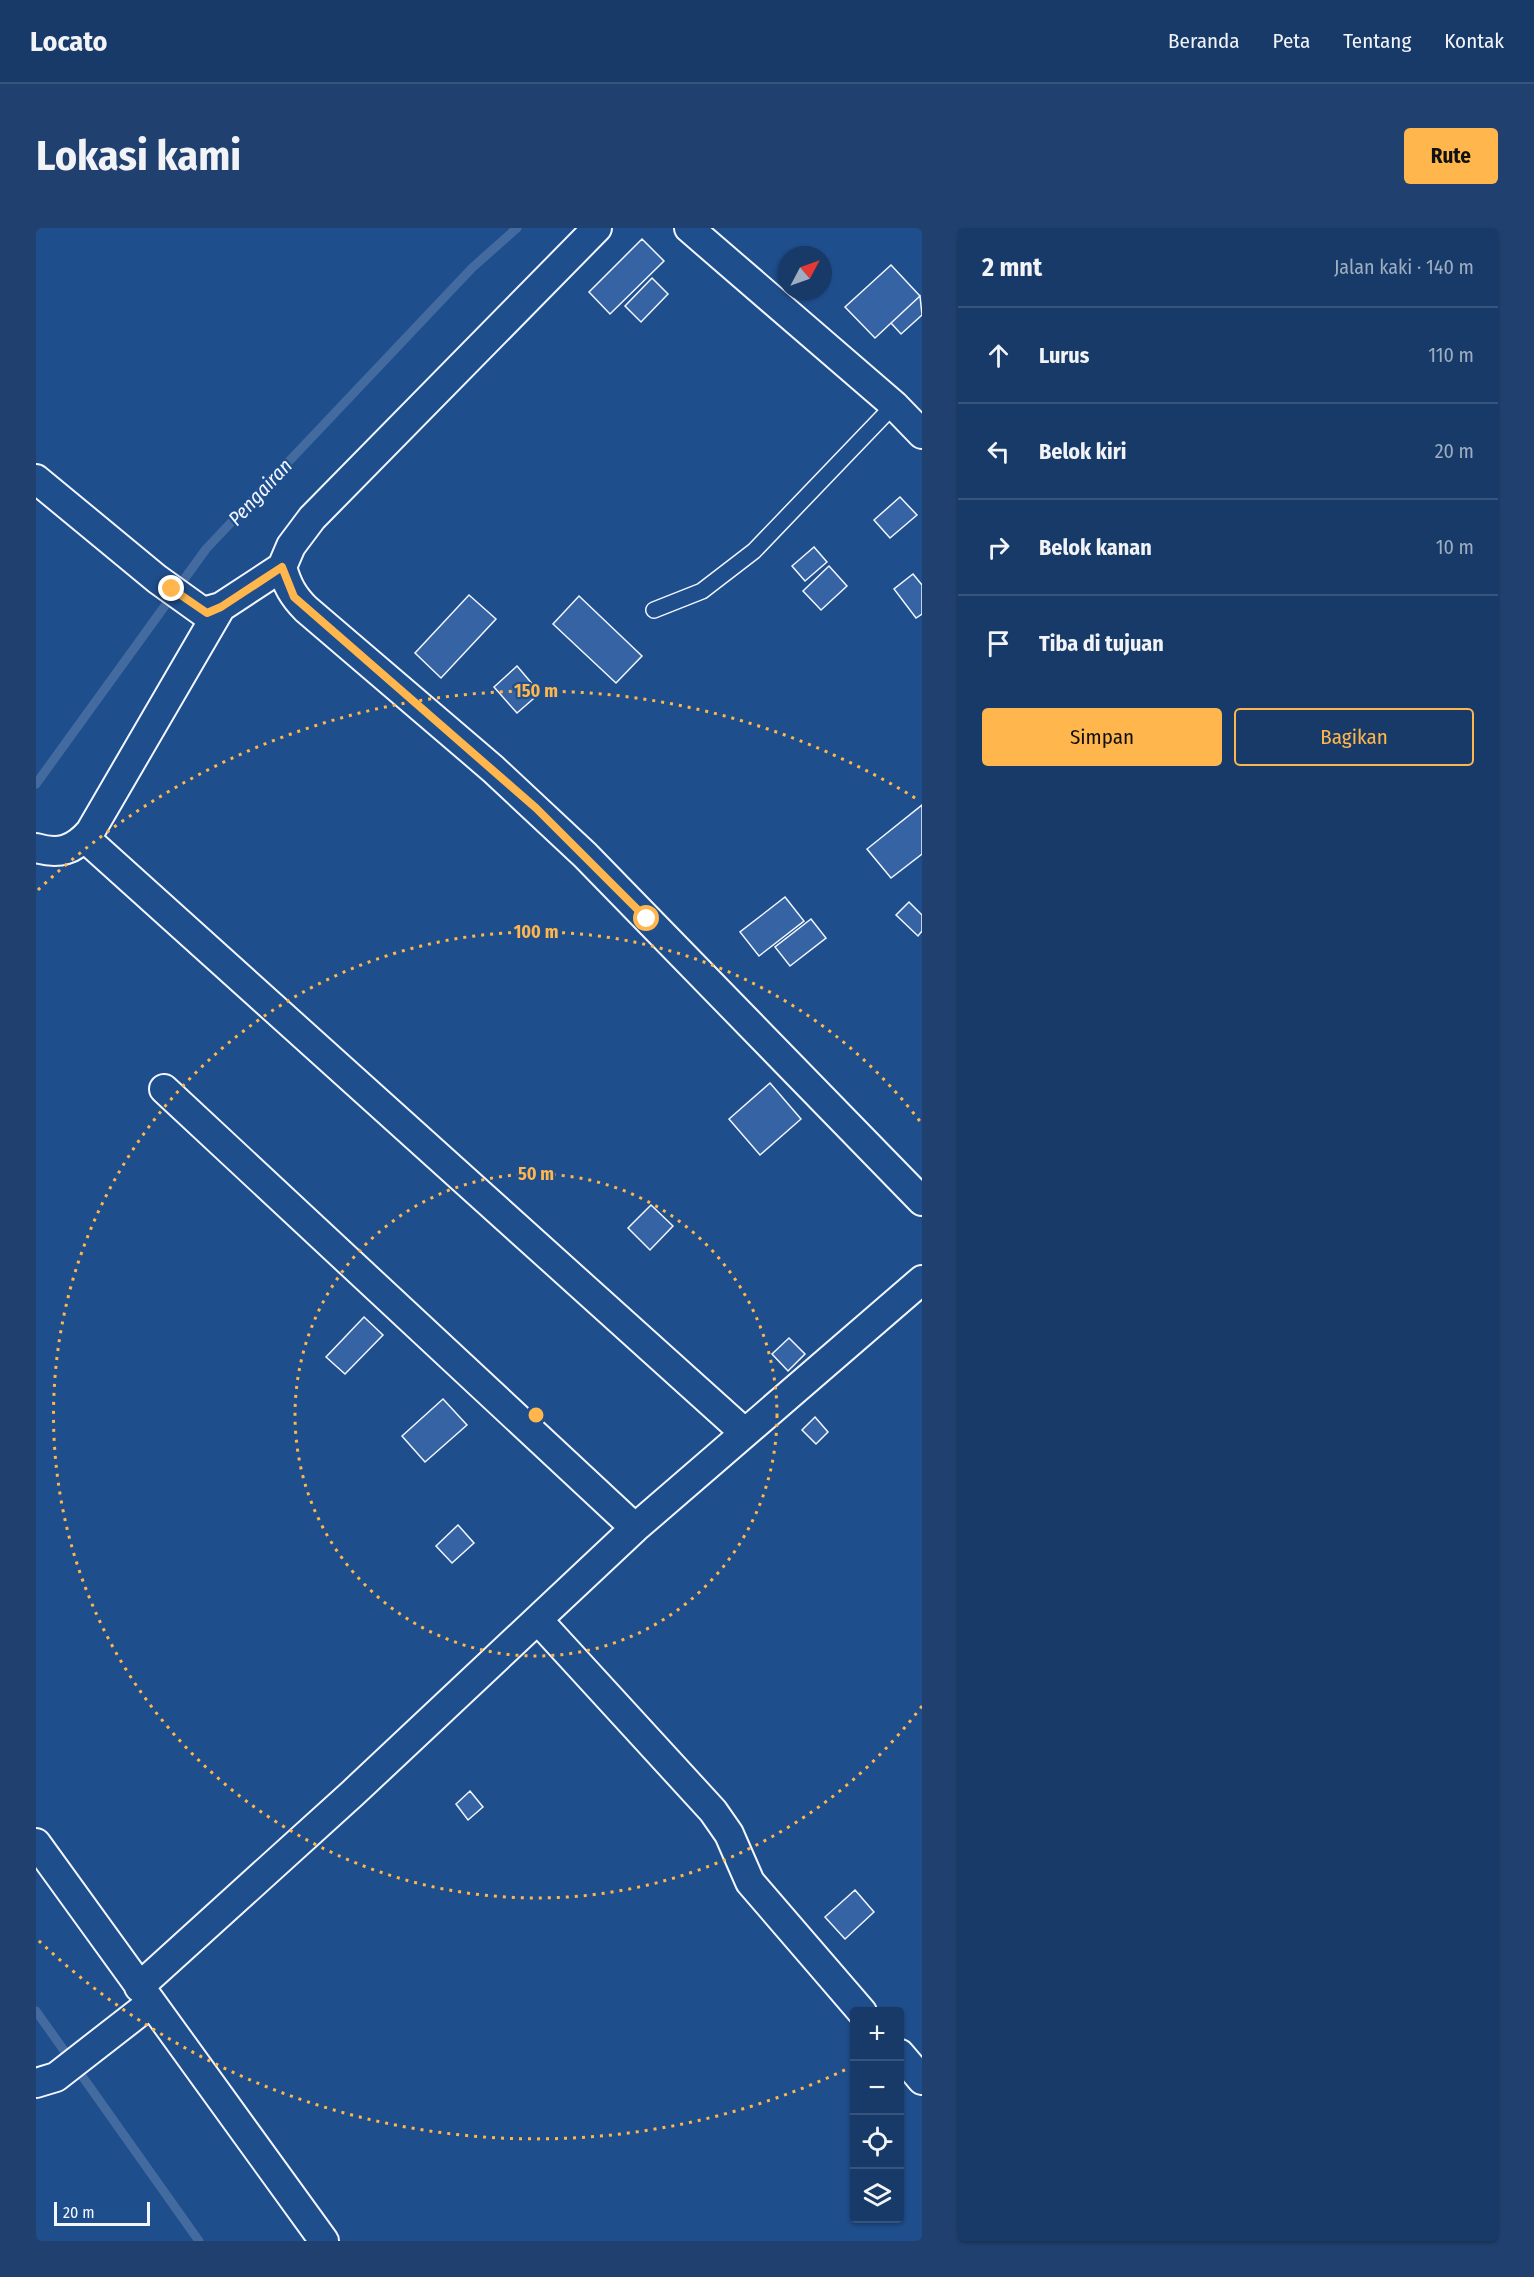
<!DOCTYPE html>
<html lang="id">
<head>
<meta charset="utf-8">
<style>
  :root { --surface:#173a69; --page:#20416f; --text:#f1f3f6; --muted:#9eadc0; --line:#36547d; --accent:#ffb74d }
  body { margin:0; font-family:"Fira Sans Condensed",sans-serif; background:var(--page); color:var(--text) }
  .controls { position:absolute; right:18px; bottom:18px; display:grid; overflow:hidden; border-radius:6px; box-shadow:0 2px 4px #0004 }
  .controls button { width:54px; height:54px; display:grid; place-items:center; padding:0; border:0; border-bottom:2px solid var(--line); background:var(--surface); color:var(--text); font:30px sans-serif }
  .compass { position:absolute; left:742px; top:18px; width:54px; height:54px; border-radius:50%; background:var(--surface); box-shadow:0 2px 4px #0004; rotate:49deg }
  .scale { position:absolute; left:18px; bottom:15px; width:96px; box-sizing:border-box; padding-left:6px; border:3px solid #f2f6ff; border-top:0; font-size:16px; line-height:21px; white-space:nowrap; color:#f2f6ff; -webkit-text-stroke:4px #1f4e8c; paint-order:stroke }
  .stop { position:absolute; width:18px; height:18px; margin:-14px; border:4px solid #ffb74d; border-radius:50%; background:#fff }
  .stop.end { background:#ffb74d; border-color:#fff; box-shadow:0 2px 6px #0008 }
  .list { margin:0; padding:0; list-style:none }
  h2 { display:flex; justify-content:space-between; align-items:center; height:78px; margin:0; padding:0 24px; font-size:26px }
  h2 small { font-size:20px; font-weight:400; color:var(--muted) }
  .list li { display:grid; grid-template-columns:39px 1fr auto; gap:18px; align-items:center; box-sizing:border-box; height:96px; padding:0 24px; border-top:2px solid var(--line) }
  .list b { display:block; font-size:22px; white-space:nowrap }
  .list em { font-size:20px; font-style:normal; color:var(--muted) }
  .actions { display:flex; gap:12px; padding:18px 24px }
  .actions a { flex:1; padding:14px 0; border:2px solid var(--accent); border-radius:6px; text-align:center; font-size:21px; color:var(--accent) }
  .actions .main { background:var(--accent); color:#111 }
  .icon { flex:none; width:33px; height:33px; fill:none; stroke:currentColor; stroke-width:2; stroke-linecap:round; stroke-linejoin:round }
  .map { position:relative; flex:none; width:886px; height:2013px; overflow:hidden; border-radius:6px }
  header { display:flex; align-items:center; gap:36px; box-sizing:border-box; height:84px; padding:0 30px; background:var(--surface); border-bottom:2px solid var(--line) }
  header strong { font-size:28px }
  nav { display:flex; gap:33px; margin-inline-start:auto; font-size:21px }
  .intro { display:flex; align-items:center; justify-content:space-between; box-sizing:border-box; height:144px; padding:0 36px }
  h1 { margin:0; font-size:42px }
  .button { padding:15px 27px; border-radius:6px; background:var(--accent); color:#111; font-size:21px; font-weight:700 }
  main { display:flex; gap:36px; padding:0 36px }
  aside { flex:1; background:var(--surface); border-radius:6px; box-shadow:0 2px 4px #0004 }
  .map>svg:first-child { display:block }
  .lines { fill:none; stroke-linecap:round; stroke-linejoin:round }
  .stream { stroke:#446ba0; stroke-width:9 }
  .building { fill:#3563a3; stroke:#f2f6ff; stroke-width:1.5 }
  .lane-casing { stroke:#f2f6ff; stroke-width:18 }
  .street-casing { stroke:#f2f6ff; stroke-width:32 }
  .lane { stroke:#1f4e8c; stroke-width:15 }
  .street { stroke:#1f4e8c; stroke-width:28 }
  .route { stroke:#ffb74d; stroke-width:8 }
  .ring { fill:none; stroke:#ffb74d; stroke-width:3; stroke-dasharray:3 6 }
  .labels { text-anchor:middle; stroke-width:4.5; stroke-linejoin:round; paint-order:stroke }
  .water-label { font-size:20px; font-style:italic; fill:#f2f6ff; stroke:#1f4e8c }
  .centre { fill:#ffb74d; stroke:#1f4e8c; stroke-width:3 }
  .ring-label { font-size:18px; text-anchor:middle; font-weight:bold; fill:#ffb74d; stroke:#1f4e8c; stroke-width:4.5; stroke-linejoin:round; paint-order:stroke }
</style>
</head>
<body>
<header>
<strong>Locato</strong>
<nav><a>Beranda</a><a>Peta</a><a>Tentang</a><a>Kontak</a></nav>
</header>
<div class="intro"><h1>Lokasi kami</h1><a class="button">Rute</a></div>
<main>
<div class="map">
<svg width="886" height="2013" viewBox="0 0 886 2013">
  <rect width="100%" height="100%" fill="#1f4e8c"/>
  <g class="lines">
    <path class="stream" d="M 0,556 L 170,321 L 436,40 L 481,0
      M 0,1783 L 163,2013"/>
  </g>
  <path class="building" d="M 606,11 L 628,33 L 574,86 L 553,64 Z
    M 855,37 L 884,68 L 839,110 L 809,79 Z
    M 616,50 L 632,66 L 605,94 L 589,78 Z
    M 884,68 L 886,87 L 865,106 L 855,95 Z
    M 864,269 L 881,287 L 854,310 L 838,292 Z
    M 778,319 L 791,334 L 769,353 L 756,338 Z
    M 793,338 L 811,358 L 785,382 L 767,363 Z
    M 877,346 L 886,357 L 886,386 L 880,390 L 858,361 Z
    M 433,367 L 460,391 L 405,450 L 379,425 Z
    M 543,368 L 606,428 L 580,455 L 517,396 Z
    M 481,438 L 504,465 L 481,485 L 458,459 Z
    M 886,577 L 886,626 L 855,650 L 831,621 Z
    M 749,669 L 768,693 L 723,728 L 704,704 Z
    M 873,674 L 886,687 L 886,703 L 882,708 L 860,687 Z
    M 775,691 L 790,710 L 754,738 L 739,719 Z
    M 734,855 L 765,891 L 724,927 L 693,891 Z
    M 615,977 L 637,998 L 614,1022 L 592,1000 Z
    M 328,1089 L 347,1107 L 309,1146 L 290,1129 Z
    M 753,1110 L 769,1126 L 752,1143 L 736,1126 Z
    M 407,1171 L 431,1197 L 389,1234 L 366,1208 Z
    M 779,1189 L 792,1204 L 780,1216 L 766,1202 Z
    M 422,1297 L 438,1315 L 416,1335 L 400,1318 Z
    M 434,1563 L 447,1579 L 432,1592 L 420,1576 Z
    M 819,1662 L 838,1684 L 809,1711 L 789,1689 Z"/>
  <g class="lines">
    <g class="lane-casing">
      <path id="lane" d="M 618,382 L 666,363 L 718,323 L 858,177"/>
    </g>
    <g class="street-casing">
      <path id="street" d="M 561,0 L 276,290 L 255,318 L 246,339 C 251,357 257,368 270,381 L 457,541 L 549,627 L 886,973
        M 653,0 L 858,177 L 886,206
        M 0,251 L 121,351 L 167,384 L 185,379 L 246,339
        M 49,610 L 709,1205
        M 0,620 C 23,627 38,622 54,604 L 185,379
        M 128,861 L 599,1300
        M 502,1392 L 677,1583 L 693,1606 L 714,1654 L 826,1784
        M 0,1615 L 288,2013
        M 103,1759 L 317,1565 L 599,1300 L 886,1052
        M 864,1826 L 886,1852
        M 0,1855 L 20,1849 L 115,1775"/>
    </g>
    <use href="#lane" class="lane"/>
    <use href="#street" class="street"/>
  </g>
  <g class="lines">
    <path class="route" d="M 136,361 L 171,385 L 185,379 L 246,339 L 258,369 L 500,580 L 611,691"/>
  </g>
  <g class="ring">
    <circle cx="500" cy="1187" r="241"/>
    <path d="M886 1478A483 483 0 1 1 886 896"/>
    <path d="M817 1838A724 724 0 0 1 2 1712M2 662A724 724 0 0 1 884 573"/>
  </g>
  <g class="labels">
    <g class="water-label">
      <text transform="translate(224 264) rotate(-47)" y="7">Pengairan</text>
    </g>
  </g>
  <circle cx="500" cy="1187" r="9" class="centre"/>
  <g class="ring-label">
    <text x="500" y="469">150 m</text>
    <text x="500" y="710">100 m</text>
    <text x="500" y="952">50 m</text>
  </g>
</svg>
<div class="controls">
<button>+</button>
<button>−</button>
<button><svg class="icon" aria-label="locate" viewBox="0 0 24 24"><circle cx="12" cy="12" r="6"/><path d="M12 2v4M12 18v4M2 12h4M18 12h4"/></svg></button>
<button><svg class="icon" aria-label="layers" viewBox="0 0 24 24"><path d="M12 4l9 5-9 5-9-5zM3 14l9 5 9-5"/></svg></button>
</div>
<svg class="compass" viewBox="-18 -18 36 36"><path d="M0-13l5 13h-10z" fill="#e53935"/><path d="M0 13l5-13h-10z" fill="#9eadc0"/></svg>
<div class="scale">20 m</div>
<div class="stop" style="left:611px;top:691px"></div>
<div class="stop end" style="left:136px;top:361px"></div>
</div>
<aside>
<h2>2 mnt<small>Jalan kaki · 140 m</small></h2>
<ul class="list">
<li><svg class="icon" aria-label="ahead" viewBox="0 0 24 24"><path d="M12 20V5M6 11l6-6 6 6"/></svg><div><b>Lurus</b></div><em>110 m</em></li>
<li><svg class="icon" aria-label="left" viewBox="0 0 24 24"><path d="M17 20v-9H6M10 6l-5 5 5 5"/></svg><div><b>Belok kiri</b></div><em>20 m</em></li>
<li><svg class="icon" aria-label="right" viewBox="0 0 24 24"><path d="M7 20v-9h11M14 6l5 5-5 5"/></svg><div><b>Belok kanan</b></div><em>10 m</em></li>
<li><svg class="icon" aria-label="arrive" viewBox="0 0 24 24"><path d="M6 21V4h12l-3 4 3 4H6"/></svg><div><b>Tiba di tujuan</b></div></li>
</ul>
<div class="actions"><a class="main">Simpan</a><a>Bagikan</a></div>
</aside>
</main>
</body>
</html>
